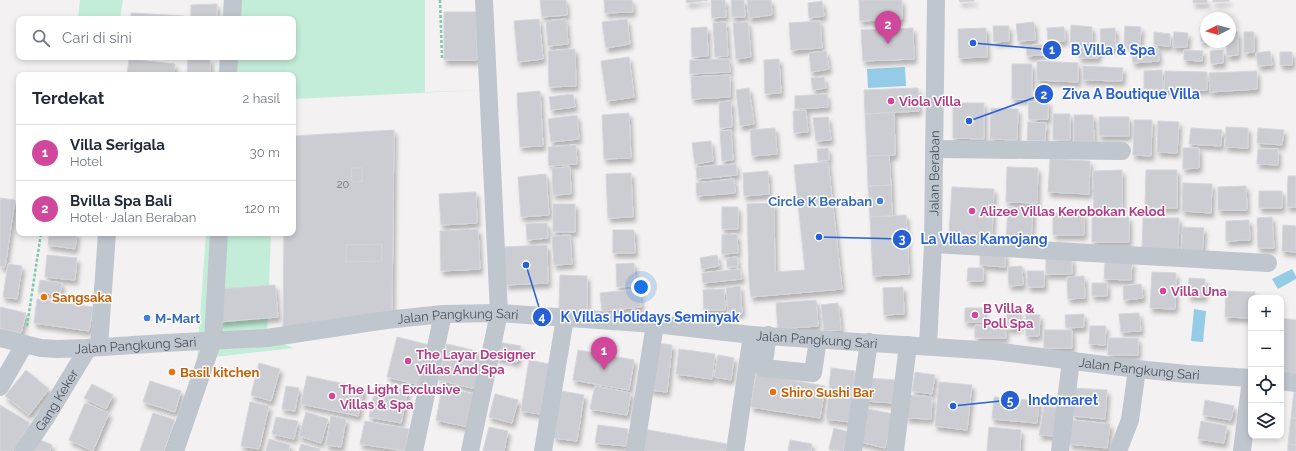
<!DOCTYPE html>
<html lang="id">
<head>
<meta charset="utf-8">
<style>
  :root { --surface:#fff; --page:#f6f6f7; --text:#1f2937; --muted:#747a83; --line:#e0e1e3; --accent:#275fd7 }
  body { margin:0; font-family:Raleway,sans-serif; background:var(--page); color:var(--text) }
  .controls { position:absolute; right:12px; bottom:12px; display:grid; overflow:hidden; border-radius:8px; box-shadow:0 2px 6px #0003 }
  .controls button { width:36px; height:36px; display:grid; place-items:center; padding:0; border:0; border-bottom:1px solid var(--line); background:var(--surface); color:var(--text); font:20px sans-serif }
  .compass { position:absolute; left:1200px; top:12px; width:36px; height:36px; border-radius:50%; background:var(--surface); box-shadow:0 2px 6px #0003; rotate:265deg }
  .you { position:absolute; left:641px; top:287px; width:14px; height:14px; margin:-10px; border:3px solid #fff; border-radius:50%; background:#1a73e8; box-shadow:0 0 0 6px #1a73e833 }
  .badge { display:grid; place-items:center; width:26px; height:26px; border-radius:50%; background:var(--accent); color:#fff; font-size:13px; font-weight:700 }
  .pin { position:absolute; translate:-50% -33px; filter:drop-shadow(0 1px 2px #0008) }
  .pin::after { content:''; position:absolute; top:21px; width:14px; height:12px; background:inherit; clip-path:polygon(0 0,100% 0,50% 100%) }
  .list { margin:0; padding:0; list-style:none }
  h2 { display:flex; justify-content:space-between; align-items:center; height:52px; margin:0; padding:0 16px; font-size:17px }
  h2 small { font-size:13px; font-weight:400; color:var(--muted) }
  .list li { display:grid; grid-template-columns:26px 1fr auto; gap:12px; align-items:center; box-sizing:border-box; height:56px; padding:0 16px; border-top:1px solid var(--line) }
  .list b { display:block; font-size:15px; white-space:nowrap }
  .list p { margin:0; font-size:13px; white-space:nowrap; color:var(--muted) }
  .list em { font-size:13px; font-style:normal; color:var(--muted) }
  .icon { flex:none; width:22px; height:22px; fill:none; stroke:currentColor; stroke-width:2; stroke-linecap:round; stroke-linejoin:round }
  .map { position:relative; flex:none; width:1296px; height:451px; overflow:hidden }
  .search { position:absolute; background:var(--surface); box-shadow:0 2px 6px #0003; left:16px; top:16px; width:280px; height:44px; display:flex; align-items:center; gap:10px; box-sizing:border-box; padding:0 14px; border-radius:8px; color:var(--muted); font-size:15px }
  .panel { position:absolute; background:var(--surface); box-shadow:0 2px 6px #0003; left:16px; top:72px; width:280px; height:164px; border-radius:8px }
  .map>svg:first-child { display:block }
  .green { fill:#c3edd8 }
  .water { fill:#94cbe6 }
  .building { fill:#cbcdd3; stroke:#d5d6dc; filter:url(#shadow) }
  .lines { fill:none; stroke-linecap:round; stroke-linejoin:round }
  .path { stroke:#7ec8ad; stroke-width:2.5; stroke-dasharray:3 2; stroke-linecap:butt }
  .minor { stroke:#c0c6ce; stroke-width:18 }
  .hotel-dot { fill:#d1479c; stroke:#fff; stroke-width:1.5 }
  .shop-dot { fill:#3f7fe0; stroke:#fff; stroke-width:1.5 }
  .food-dot { fill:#e8710a; stroke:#fff; stroke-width:1.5 }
  .labels { text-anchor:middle; stroke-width:3; stroke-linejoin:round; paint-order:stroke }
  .number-label { font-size:11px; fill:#6a717a }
  .hotel-label { font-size:13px; font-weight:bold; fill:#b23c85; stroke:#fff; text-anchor:start }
  .street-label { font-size:13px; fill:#4a525d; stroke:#fff }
  .shop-label { font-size:13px; font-weight:bold; fill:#366cbe; stroke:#fff; text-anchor:end }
  .food-label { font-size:13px; font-weight:bold; fill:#c56008; stroke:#fff; text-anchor:start }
  .leader { fill:none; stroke:#275fd7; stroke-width:1.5 }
  .callout-dot { fill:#275fd7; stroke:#fff; stroke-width:1.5 }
  .mark-label { font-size:12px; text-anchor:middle; font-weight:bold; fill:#fff }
  .callout-label { font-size:14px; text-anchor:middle; font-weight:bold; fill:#275fd7; stroke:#fff; stroke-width:3; stroke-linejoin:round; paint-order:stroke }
</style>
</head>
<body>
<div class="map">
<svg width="1296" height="451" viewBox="0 0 1296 451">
  <defs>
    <filter id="shadow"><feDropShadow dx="2.5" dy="4.5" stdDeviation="2" flood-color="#0004"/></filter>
  </defs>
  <rect width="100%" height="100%" fill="#f3f1f1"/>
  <path class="green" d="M 80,0 L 123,0 L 120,19 L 78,19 Z
    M 224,0 L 425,0 L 425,92 L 482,90 L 293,99 L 293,75 L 218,75 L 220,57 L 293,57 L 293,19 L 222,19 Z
    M 206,233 L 271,233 L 267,338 L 294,348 L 197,359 Z"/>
  <path class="water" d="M 905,67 L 906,86 L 868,88 L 867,69 Z
    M 1292,269 L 1296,276 L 1296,279 L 1278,289 L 1272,279 Z
    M 1194,309 L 1206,311 L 1203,342 L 1191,341 Z"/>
  <path class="building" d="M 540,0 L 566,0 L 567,15 L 542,17 Z
    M 604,0 L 632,0 L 633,12 L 605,13 Z
    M 686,0 L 708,0 L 687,3 Z
    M 711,0 L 725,0 L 726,17 L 712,18 Z
    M 731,0 L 744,0 L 745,17 L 732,17 Z
    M 747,0 L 771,0 L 772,15 L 749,18 Z
    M 859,0 L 902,0 L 902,19 L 860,21 Z
    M 959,0 L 974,0 L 974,1 L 960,2 Z
    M 1193,0 L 1207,0 L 1207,3 L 1193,3 Z
    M 1213,0 L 1229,0 L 1229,1 L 1213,2 Z
    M 822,1 L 824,16 L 809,18 L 808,3 Z
    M 217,4 L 217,19 L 191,19 L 191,5 Z
    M 444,12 L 477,12 L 477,60 L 444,60 Z
    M 131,13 L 184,16 L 184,19 L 131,19 Z
    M 539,19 L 543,59 L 518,62 L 514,21 Z
    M 566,19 L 568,44 L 548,46 L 546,21 Z
    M 627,19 L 630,44 L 606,48 L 602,22 Z
    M 820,21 L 822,48 L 791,50 L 789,23 Z
    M 726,22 L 728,56 L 715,57 L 713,23 Z
    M 748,22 L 751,57 L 736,59 L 733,23 Z
    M 1034,22 L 1035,40 L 1018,41 L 1016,24 Z
    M 1071,25 L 1092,27 L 1092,43 L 1070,42 Z
    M 1206,25 L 1206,42 L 1201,42 L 1200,26 Z
    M 993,26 L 1009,26 L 1009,41 L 994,42 Z
    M 1125,26 L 1141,27 L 1140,46 L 1124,45 Z
    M 707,27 L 708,56 L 692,57 L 691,28 Z
    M 1064,27 L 1065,41 L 1048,42 L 1047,28 Z
    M 913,28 L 914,59 L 863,61 L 861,30 Z
    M 986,28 L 987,57 L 959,58 L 958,29 Z
    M 1115,28 L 1116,48 L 1101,49 L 1100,29 Z
    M 1154,32 L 1170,34 L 1170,46 L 1154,45 Z
    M 1174,32 L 1188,33 L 1187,47 L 1173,47 Z
    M 1230,32 L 1238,32 L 1238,55 L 1227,56 L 1226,42 L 1230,42 Z
    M 1244,32 L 1254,32 L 1254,52 L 1244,53 Z
    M 1050,44 L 1051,54 L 1027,56 L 1026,46 Z
    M 1079,48 L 1099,48 L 1098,58 L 1079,58 Z
    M 1158,48 L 1159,61 L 1133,63 L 1132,50 Z
    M 575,49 L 576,86 L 549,87 L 548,51 Z
    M 1184,50 L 1203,51 L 1202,61 L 1184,60 Z
    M 1223,50 L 1223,63 L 1211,64 L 1210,51 Z
    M 826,51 L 829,69 L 811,72 L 809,53 Z
    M 1270,51 L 1272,65 L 1258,66 L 1256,53 Z
    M 1280,52 L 1292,52 L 1292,65 L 1280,65 Z
    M 629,57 L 634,97 L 607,101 L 601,61 Z
    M 129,59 L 175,64 L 174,75 L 127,75 Z
    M 188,59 L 210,59 L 210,75 L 187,75 Z
    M 729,59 L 730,72 L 690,74 L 690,60 Z
    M 779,59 L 781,93 L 765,94 L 764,60 Z
    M 1037,61 L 1078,63 L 1078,82 L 1037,80 Z
    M 1012,64 L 1032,64 L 1032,99 L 1012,99 Z
    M 1083,66 L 1123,68 L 1122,81 L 1083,80 Z
    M 1162,70 L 1163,89 L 1144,89 L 1144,71 Z
    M 1165,71 L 1207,72 L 1207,90 L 1164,90 Z
    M 1257,71 L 1257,89 L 1210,92 L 1209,73 Z
    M 730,75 L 730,97 L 692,99 L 691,77 Z
    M 824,77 L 826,88 L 813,90 L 811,78 Z
    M 749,88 L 754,124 L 740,126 L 736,90 Z
    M 918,88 L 919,111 L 865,114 L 864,90 Z
    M 540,91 L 543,146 L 520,147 L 517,93 Z
    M 573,94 L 575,107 L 551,110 L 549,97 Z
    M 827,94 L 828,107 L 795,109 L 795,96 Z
    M 731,101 L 732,127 L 720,128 L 719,102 Z
    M 1048,101 L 1048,119 L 1029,120 L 1028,102 Z
    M 953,103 L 984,103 L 984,139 L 953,138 Z
    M 991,108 L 1018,109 L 1017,140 L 990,139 Z
    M 806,110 L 808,132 L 794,133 L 793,111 Z
    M 894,112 L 895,155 L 867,156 L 865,114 Z
    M 629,113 L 631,158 L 604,159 L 602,115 Z
    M 1053,114 L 1070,114 L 1070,140 L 1053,140 Z
    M 577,115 L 579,139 L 551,142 L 548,119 Z
    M 1074,115 L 1093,115 L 1094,142 L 1074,142 Z
    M 828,117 L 831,140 L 816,141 L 813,118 Z
    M 1099,117 L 1129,117 L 1129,136 L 1099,136 Z
    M 1134,120 L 1152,120 L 1151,156 L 1133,155 Z
    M 1158,121 L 1179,122 L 1177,153 L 1157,152 Z
    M 1028,122 L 1046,123 L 1045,141 L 1027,140 Z
    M 1226,127 L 1248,128 L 1248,148 L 1225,147 Z
    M 775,128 L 777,154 L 752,156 L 750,130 Z
    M 1191,128 L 1222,130 L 1221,146 L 1189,144 Z
    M 1258,128 L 1284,130 L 1282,145 L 1257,143 Z
    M 394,130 L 392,310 L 283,328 L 284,233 L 293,233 L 293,136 Z
    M 731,130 L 733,160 L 722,161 L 720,131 Z
    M 711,141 L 713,161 L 695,164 L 692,143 Z
    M 576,145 L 577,164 L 549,166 L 548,147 Z
    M 828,148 L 829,160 L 818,161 L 817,149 Z
    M 1183,148 L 1199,148 L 1199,168 L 1183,169 Z
    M 1258,149 L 1278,149 L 1278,165 L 1257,164 Z
    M 889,155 L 891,185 L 868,186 L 867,156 Z
    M 1050,159 L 1090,161 L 1089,194 L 1048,192 Z
    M 828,162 L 842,289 L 751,297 L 749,281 L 747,204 L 774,203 L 775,272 L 805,270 L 794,165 Z
    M 736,164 L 737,175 L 697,179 L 696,167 Z
    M 570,167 L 571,194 L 553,195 L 552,168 Z
    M 1007,167 L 1038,168 L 1037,203 L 1006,202 Z
    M 351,168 L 362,168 L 362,182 L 352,182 Z
    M 1122,170 L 1122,209 L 1094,210 L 1093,171 Z
    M 1146,170 L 1177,170 L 1177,208 L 1145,208 Z
    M 768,171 L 769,194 L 744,196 L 743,173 Z
    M 631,173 L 633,217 L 608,218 L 606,174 Z
    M 546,174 L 549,215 L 521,217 L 518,177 Z
    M 1288,176 L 1296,176 L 1296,207 L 1287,207 Z
    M 734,179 L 735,193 L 697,196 L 696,183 Z
    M 1183,183 L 1212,184 L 1211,213 L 1182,211 Z
    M 891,185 L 892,216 L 870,217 L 868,186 Z
    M 1246,186 L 1247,210 L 1218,210 L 1218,187 Z
    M 952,187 L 994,189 L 992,236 L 949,234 Z
    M 1259,191 L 1282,191 L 1282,208 L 1259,208 Z
    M 476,192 L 477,223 L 441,225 L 439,194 Z
    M 0,198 L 15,200 L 5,267 L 0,266 Z
    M 553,204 L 575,204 L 575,232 L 553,232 Z
    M 722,207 L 738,207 L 738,229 L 722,229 Z
    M 1008,207 L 1033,209 L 1031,242 L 1006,241 Z
    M 1053,213 L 1084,213 L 1084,235 L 1053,235 Z
    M 906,215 L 909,274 L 873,276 L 870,217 Z
    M 1092,217 L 1129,217 L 1129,242 L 1092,242 Z
    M 1272,217 L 1274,248 L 1258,248 L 1257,218 Z
    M 1143,218 L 1179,218 L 1178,251 L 1142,251 Z
    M 1249,220 L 1250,240 L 1226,241 L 1226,221 Z
    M 547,223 L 548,238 L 527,240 L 526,224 Z
    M 1283,225 L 1296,226 L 1296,252 L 1282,251 Z
    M 1183,227 L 1204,228 L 1202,255 L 1181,253 Z
    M 478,229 L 480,269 L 441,271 L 440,231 Z
    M 613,230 L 634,230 L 635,253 L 613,253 Z
    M 49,233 L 77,233 L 75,249 L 48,245 Z
    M 737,234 L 738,253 L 722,254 L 722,235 Z
    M 570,235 L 572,264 L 554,265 L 552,236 Z
    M 382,244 L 382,261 L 346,262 L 346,245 Z
    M 547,245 L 548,283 L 506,285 L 504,247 Z
    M 980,252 L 1005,253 L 1005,267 L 980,265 Z
    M 47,255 L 77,258 L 75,280 L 45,277 Z
    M 717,255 L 719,266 L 702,269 L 700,258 Z
    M 737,257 L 738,267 L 727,267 L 727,258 Z
    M 1046,258 L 1072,258 L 1072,274 L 1046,274 Z
    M 1105,261 L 1132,261 L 1131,280 L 1104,279 Z
    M 634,263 L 635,286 L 617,287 L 616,264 Z
    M 8,264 L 22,266 L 17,299 L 3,297 Z
    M 1022,266 L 1023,285 L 1009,286 L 1008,267 Z
    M 968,268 L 983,268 L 983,281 L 967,281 Z
    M 740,269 L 742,279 L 703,283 L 702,273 Z
    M 1027,271 L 1044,271 L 1044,287 L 1028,287 Z
    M 1152,272 L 1176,273 L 1175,309 L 1150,308 Z
    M 560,275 L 587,276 L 587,310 L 559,309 Z
    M 1084,276 L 1085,298 L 1068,299 L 1067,277 Z
    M 1189,278 L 1205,279 L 1204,297 L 1188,296 Z
    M 40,280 L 62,283 L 60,295 L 38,292 Z
    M 1092,283 L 1107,283 L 1107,296 L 1092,296 Z
    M 1141,284 L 1143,298 L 1124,300 L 1123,286 Z
    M 275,285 L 278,317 L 219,322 L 217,289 Z
    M 740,286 L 742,313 L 728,314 L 726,288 Z
    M 903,287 L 904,314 L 884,315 L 883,288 Z
    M 639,289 L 641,307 L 602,311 L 600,293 Z
    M 724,289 L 725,310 L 704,310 L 703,290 Z
    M 1226,291 L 1255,292 L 1255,298 L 1251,298 L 1251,318 L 1225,317 Z
    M 37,299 L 93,307 L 89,331 L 34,323 Z
    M 816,300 L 818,326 L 778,329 L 776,303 Z
    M 838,303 L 841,330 L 824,331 L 821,305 Z
    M 0,307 L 26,313 L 21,333 L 0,328 Z
    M 1018,307 L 1020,328 L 1008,329 L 1006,308 Z
    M 965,308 L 984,308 L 984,322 L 965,322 Z
    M 1139,313 L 1141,331 L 1121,332 L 1119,314 Z
    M 1026,314 L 1040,315 L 1039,336 L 1026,336 Z
    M 1084,314 L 1084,327 L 1066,328 L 1065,315 Z
    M 1281,318 L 1296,320 L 1296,376 L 1281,375 Z
    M 975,325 L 1005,325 L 1006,338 L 975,338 Z
    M 1090,326 L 1106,326 L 1105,345 L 1089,344 Z
    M 1044,330 L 1072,330 L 1072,348 L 1044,348 Z
    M 397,337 L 429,345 L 420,385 L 387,377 Z
    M 1108,338 L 1138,338 L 1138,355 L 1108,355 Z
    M 498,342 L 521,346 L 517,362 L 494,357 Z
    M 655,343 L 672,345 L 667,392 L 650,390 Z
    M 447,344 L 485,353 L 476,389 L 438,380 Z
    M 679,349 L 715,354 L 712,379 L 676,374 Z
    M 578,350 L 634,360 L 629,390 L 573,380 Z
    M 718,355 L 734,358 L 731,380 L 714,377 Z
    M 529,360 L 549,364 L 540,414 L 521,411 Z
    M 259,363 L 280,369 L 271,401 L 251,395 Z
    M 831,368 L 855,371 L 850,422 L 826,419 Z
    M 26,370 L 49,389 L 29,415 L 5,396 Z
    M 915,372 L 935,375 L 932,394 L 912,391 Z
    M 756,374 L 825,386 L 820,418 L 751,407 Z
    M 307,376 L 364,388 L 358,416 L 301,404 Z
    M 866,378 L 896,380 L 894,403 L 865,401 Z
    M 150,381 L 181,391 L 175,412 L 143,402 Z
    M 939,382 L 972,385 L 967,430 L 935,426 Z
    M 92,384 L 113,395 L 106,409 L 84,398 Z
    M 376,384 L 408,390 L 401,423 L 369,417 Z
    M 286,386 L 299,388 L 295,411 L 282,409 Z
    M 595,386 L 631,393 L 627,415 L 590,409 Z
    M 442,388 L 474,394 L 468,427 L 436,420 Z
    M 1074,388 L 1107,390 L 1105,419 L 1072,416 Z
    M 561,391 L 584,395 L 577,441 L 554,438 Z
    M 1294,392 L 1296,392 L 1296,418 L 1291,418 Z
    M 495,394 L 518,400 L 512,423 L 489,417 Z
    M 908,395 L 932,397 L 931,419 L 906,418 Z
    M 994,397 L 1039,401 L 1037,423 L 992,419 Z
    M 1205,400 L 1234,406 L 1231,420 L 1203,415 Z
    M 250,402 L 269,406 L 259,449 L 241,446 Z
    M 85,403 L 109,413 L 93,451 L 69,440 Z
    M 0,405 L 30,423 L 13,451 L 0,451 Z
    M 1044,406 L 1058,408 L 1054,436 L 1039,435 Z
    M 863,408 L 893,414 L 885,448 L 856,441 Z
    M 306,412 L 328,419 L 321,443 L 299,436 Z
    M 153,413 L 175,420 L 164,451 L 140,451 Z
    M 331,416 L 346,419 L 341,447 L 326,445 Z
    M 276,417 L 298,421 L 294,439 L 272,434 Z
    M 1291,418 L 1296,418 L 1296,445 L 1288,444 Z
    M 1072,420 L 1110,424 L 1107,448 L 1069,444 Z
    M 365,421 L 409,429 L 405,451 L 360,444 Z
    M 1201,421 L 1227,426 L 1224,443 L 1198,439 Z
    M 598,425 L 628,429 L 626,446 L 595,443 Z
    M 489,427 L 508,431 L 504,451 L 483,451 Z
    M 989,427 L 1021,430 L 1020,451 L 987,451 Z
    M 834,428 L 848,432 L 843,451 L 829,449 Z
    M 643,429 L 727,444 L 726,451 L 640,451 Z
    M 38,439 L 52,445 L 50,451 L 34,451 Z
    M 269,439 L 290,445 L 289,451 L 266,451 Z
    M 790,440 L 812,444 L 811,451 L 788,451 Z
    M 301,444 L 320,449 L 320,451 L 299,451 Z
    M 1288,444 L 1296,445 L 1296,451 L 1288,451 Z"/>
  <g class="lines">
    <path class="path" d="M 440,0 L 442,58
      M 27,326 L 41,233"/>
    <g class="minor">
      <path d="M 232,19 L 233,0"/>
      <path d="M 228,75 L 229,57"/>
      <path d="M 935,149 L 1122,151"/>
      <path d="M 933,244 L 1268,263"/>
      <path d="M 768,335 L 763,368 L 813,373 L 818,339"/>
      <path id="s1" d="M 0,338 L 41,348 L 57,349 L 88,348 L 164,343 L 267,338 L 386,320 L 443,314 L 499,313 L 655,324 L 752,335 L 994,351 L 1137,369 L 1187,374 L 1251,378"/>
      <path id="s2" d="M 928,346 L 933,244 L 936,0"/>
      <path d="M 99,347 L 107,233"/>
      <path d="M 1281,381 L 1296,383"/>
      <path d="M 0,387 L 24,345"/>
      <path id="s3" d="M 23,451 L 45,419 L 88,348"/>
      <path d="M 175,451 L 213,340 L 219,233"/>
      <path d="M 414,451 L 443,314"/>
      <path d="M 470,451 L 499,313 L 484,0"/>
      <path d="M 543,451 L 565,318"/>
      <path d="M 635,451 L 655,324"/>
      <path d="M 735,451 L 752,335"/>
      <path d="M 853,451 L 869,342"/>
      <path d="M 895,451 L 908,345"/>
      <path d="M 1060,451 L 1071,360"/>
      <path d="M 1118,451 L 1130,420 L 1137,369"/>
      <path d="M 1242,451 L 1251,379"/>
    </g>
  </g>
  <g class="hotel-dot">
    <circle cx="891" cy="101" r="4"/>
    <circle cx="972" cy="211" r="4"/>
    <circle cx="1163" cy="291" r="4"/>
    <circle cx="975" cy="315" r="4"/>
    <circle cx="408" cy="361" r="4"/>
    <circle cx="332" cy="396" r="4"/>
  </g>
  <g class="shop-dot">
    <circle cx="880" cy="201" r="4"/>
    <circle cx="147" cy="318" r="4"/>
  </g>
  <g class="food-dot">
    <circle cx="44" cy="297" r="4"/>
    <circle cx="172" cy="372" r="4"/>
    <circle cx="773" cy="392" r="4"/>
  </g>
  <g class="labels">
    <g class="number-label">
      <text x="343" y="188">20</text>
    </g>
    <g class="hotel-label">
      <text x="899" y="106">Viola Villa</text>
      <text x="980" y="216">Alizee Villas Kerobokan Kelod</text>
      <text x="1171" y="296">Villa Una</text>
      <text x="983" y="313">B Villa &amp;<tspan x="983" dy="15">Poll Spa</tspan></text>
      <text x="416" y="359">The Layar Designer<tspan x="416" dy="15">Villas And Spa</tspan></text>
      <text x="340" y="394">The Light Exclusive<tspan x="340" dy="15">Villas &amp; Spa</tspan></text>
    </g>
    <g class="street-label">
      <text dy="5" stroke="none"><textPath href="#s2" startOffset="173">Jalan Beraban</textPath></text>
      <text dy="5" stroke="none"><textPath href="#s1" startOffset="461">Jalan Pangkung Sari</textPath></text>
      <text dy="5" stroke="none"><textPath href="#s1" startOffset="821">Jalan Pangkung Sari</textPath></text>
      <text dy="5" stroke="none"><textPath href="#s1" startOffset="137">Jalan Pangkung Sari</textPath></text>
      <text dy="5" stroke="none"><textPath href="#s1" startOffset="1145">Jalan Pangkung Sari</textPath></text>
      <text dy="5" stroke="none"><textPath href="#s3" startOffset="61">Gang Keker</textPath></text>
    </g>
    <g class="shop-label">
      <text x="872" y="206">Circle K Beraban</text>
      <text x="155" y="323" text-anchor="start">M-Mart</text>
    </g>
    <g class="food-label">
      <text x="52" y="302">Sangsaka</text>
      <text x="180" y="377">Basil kitchen</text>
      <text x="781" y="397">Shiro Sushi Bar</text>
    </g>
  </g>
  <path class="leader" d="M973 43L1052 50M969 121L1044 94M819 237L902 239M526 265L542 317M953 406L1010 400"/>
  <g class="callout-dot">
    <circle cx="973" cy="43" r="4"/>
    <circle cx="969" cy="121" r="4"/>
    <circle cx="819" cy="237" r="4"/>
    <circle cx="526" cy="265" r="4"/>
    <circle cx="953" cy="406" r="4"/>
    <circle cx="1052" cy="50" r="10"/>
    <circle cx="1044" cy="94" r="10"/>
    <circle cx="902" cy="239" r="10"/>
    <circle cx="542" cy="317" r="10"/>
    <circle cx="1010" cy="400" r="10"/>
  </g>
  <g class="mark-label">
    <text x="1052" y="54">1</text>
    <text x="1044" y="99">2</text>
    <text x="902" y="243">3</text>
    <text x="542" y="321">4</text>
    <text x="1010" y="405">5</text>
  </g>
  <g class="callout-label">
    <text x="1113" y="55">B Villa &amp; Spa</text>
    <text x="1131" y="99">Ziva A Boutique Villa</text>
    <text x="984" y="244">La Villas Kamojang</text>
    <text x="650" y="322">K Villas Holidays Seminyak</text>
    <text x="1063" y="405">Indomaret</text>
  </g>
</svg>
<div class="controls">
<button>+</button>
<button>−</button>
<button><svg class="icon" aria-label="locate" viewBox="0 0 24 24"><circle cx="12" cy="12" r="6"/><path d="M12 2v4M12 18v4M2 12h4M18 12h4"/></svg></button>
<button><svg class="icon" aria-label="layers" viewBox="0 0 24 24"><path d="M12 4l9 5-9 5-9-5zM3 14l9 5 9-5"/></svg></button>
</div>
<svg class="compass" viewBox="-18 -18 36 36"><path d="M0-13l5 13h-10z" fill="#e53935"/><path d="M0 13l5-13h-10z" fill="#747a83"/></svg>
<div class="you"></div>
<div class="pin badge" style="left:604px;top:370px;background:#d1479c">1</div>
<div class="pin badge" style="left:888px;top:44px;background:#d1479c">2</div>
<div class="search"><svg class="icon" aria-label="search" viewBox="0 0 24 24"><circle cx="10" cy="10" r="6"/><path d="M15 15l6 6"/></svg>Cari di sini</div>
<section class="panel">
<h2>Terdekat<small>2 hasil</small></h2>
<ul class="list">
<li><span class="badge" style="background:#d1479c">1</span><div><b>Villa Serigala</b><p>Hotel</p></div><em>30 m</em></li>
<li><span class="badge" style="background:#d1479c">2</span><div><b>Bvilla Spa Bali</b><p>Hotel · Jalan Beraban</p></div><em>120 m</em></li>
</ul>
</section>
</div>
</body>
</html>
